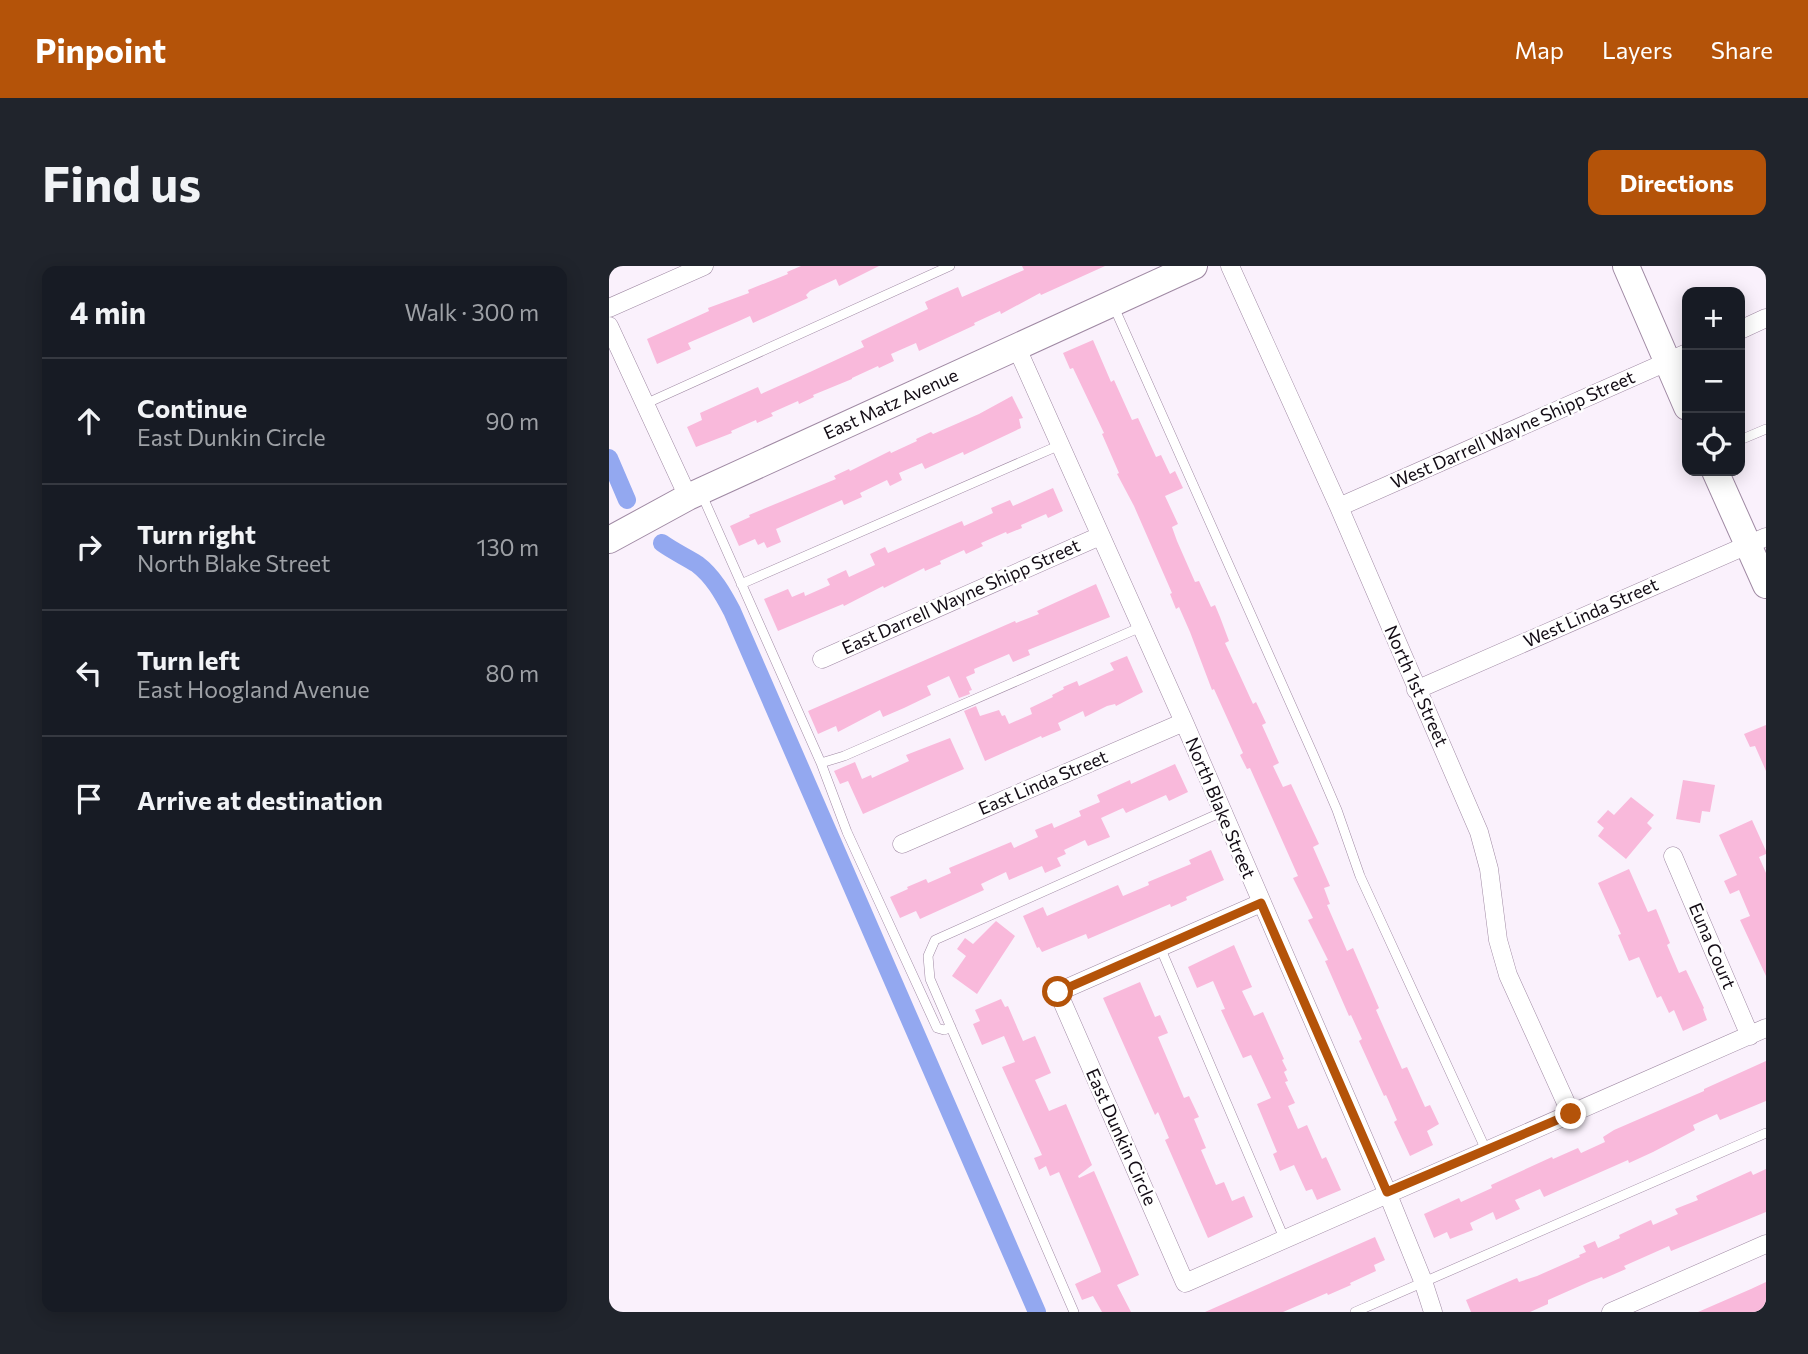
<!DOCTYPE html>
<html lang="en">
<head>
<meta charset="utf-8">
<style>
  :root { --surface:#171b24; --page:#20242c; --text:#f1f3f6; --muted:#9ea1a6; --line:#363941; --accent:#b45309 }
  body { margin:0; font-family:Commissioner,sans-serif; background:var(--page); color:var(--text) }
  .controls { position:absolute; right:21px; top:21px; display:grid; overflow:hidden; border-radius:14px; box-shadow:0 4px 18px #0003 }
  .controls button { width:63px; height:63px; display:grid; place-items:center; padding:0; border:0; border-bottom:2px solid var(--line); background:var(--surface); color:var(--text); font:35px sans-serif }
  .stop { position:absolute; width:21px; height:21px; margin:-16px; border:5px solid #b45309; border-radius:50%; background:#fff }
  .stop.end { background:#b45309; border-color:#fff; box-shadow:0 2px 7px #0008 }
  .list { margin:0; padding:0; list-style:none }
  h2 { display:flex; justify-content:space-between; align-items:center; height:91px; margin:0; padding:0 28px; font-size:30px }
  h2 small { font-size:23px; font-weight:400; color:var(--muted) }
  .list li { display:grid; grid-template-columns:46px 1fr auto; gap:21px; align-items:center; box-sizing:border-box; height:126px; padding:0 28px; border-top:2px solid var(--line) }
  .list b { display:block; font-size:26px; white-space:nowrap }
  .list p { margin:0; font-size:23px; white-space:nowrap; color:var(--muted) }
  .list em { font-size:23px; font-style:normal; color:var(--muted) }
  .icon { flex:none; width:38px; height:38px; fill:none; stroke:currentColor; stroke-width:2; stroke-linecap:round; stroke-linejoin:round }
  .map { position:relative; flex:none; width:1157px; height:1046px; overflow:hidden; border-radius:14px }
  header { display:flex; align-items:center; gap:42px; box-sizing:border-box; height:98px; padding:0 35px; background:var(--accent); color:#fff }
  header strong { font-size:33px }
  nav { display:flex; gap:38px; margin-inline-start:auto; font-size:24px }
  .intro { display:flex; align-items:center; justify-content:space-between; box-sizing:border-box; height:168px; padding:0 42px }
  h1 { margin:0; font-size:49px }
  .button { padding:18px 32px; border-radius:14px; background:var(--accent); color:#fff; font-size:24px; font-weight:700 }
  main { display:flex; gap:42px; padding:0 42px }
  aside { flex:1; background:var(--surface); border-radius:14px; box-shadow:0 4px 18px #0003 }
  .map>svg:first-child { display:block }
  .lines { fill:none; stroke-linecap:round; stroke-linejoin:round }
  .canal { stroke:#93a8f0; stroke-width:18 }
  .building { fill:#f9b9db }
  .lane-casing { stroke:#a08aa4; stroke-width:10 }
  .street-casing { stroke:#a08aa4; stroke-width:19 }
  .secondary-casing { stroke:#a08aa4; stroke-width:28 }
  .lane { stroke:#fff; stroke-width:9 }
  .street { stroke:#fff; stroke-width:18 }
  .secondary { stroke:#fff; stroke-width:26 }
  .route { stroke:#b45309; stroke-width:9 }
  .labels { text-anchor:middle; stroke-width:5; stroke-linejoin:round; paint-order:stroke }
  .street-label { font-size:18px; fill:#130c15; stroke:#fff }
</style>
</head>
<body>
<header>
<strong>Pinpoint</strong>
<nav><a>Map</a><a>Layers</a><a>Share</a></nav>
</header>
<div class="intro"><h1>Find us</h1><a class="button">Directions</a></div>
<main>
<aside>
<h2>4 min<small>Walk · 300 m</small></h2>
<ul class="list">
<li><svg class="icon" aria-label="ahead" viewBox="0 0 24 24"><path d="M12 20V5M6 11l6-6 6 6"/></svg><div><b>Continue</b><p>East Dunkin Circle</p></div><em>90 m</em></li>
<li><svg class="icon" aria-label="right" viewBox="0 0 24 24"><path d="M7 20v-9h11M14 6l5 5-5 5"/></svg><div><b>Turn right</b><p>North Blake Street</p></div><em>130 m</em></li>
<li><svg class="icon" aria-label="left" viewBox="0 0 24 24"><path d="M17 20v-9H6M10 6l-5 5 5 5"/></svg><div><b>Turn left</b><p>East Hoogland Avenue</p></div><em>80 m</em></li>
<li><svg class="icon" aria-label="arrive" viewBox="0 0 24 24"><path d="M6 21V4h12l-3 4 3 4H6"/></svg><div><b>Arrive at destination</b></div></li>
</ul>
</aside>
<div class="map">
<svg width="1157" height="1046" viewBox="0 0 1157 1046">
  <rect width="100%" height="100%" fill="#faf1fc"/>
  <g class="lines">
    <path class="canal" d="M 0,192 L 18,234
      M 53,277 C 64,285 77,291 88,298 C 104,310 114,328 123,345 L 428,1046"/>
  </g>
  <path class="building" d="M 192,0 L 270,0 L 230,20 L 227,13 L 201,25 L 197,29 L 199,32 L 144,57 L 141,50 L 130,55 L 79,77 L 82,83 L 48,98 L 38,73 L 100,45 L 99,42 L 140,27 L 139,24 L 179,8 L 178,6 Z
    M 413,0 L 496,0 L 432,29 L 431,27 L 392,48 L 391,45 L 365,57 L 366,59 L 310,85 L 307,77 L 282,88 L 285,95 L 270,102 L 269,100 L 243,112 L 243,113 L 204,129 L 205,131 L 190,138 L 189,135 L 162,147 L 164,150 L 148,157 L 147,154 L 122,165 L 123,167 L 87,181 L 78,161 L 93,154 L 91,147 L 149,121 L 152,128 L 201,106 L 255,81 L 252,75 L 319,43 L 316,36 L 349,21 L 353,31 L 415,4 Z
    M 484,74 L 502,116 L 505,114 L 523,154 L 529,152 L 547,191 L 552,189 L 561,208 L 566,205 L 574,222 L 556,230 L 569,258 L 563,261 L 568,275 L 586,316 L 590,315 L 602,341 L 606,339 L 611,351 L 620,375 L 616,377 L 644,438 L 647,436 L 657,457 L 653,459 L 670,497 L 664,500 L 674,521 L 682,518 L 710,578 L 704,581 L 721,620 L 715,622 L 721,638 L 718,639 L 738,685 L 744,682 L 770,742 L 767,744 L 793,803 L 798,801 L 816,841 L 821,839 L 830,858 L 818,865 L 824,879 L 801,890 L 785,856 L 788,854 L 777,829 L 775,830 L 750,775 L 753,773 L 742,749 L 740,750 L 716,695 L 719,694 L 699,654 L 704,652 L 684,612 L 689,610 L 641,502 L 638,503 L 631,489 L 634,487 L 605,423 L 603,424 L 581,366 L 570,341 L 567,343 L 561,328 L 563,327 L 525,240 L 508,208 L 510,207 L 493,168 L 495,167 L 464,102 L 461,103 L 454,87 Z
    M 403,130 L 414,152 L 410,153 L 412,162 L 355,189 L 354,186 L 316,203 L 313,197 L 290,207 L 293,214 L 281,220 L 278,214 L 251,227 L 253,231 L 235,239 L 233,234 L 167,263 L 172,276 L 158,282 L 155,276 L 149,279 L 146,273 L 130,280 L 121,260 L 141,251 L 140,249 L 227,213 L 225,210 L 240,203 L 241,205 L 281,185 L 282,187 L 308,175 L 307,173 L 322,166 L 324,168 L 370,148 Z
    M 444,222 L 454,245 L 439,252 L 437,248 L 412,259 L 413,262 L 398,268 L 397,266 L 372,277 L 374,280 L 357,288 L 355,284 L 331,295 L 332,298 L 316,305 L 315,302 L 275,322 L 274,320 L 235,340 L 234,338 L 169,365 L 155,333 L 179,323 L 183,331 L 195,326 L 196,330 L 221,319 L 218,313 L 237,304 L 240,311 L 266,299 L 261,288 L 276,281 L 279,287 L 353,255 L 355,260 L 384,247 L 382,242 L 401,234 L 404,240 Z
    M 487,318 L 501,351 L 419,384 L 421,389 L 404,396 L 400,388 L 365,403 L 366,407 L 357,411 L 363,424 L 360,425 L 361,428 L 350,432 L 340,410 L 318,420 L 322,429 L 295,442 L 274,451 L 271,444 L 229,466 L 227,460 L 209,468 L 199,445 L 406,355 L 407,357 L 430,348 L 428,345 Z
    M 518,390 L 534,426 L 507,440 L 506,438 L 498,440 L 476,451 L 474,445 L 449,457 L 452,464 L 433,472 L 432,470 L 376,495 L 355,445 L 367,440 L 371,450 L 390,444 L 393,450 L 396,449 L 400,458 L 423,448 L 421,442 L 444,431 L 443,429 L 455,423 L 454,421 L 468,415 L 470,420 L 505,404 L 501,397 Z
    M 1157,459 L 1157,505 L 1146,480 L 1141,481 L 1135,468 Z
    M 341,472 L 355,503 L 254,548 L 239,515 L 231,518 L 225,505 L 246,496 L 253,513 L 262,509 L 263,512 L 300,495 L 297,489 Z
    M 566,498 L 579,526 L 560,535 L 557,529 L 517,547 L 514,542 L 492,552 L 501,571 L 479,580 L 476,574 L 455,584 L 457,588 L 448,592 L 452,600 L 436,607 L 433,600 L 400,614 L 397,606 L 372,618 L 375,624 L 311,653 L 307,645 L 291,652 L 281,631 L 299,623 L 298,621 L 317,613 L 319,617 L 342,607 L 340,602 L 402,576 L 405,582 L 429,571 L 426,564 L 443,557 L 445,562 L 472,550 L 470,545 L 491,536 L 488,529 L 521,514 L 522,518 Z
    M 1074,514 L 1106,519 L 1101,546 L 1093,545 L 1091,557 L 1067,553 Z
    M 1022,531 L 1045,549 L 1038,557 L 1043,562 L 1017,593 L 989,570 L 995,562 L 988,556 L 999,544 L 1005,549 Z
    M 1143,554 L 1157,585 L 1157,588 L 1150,591 L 1157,607 L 1157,710 L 1131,654 L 1141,650 L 1130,624 L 1121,628 L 1115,615 L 1128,609 L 1110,569 Z
    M 602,584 L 615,614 L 577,631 L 578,634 L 562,641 L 561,638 L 479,673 L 477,668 L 433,686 L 430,681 L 428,682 L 414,650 L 434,641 L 438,650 L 509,619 L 514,630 L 540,619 L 539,616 L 582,598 L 580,594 Z
    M 1020,603 L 1039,646 L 1047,643 L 1061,677 L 1058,679 L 1070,707 L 1077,704 L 1095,742 L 1094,743 L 1098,754 L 1074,765 L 1065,744 L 1060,747 L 1052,730 L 1048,732 L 1030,691 L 1020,695 L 1009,669 L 1012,668 L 989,617 Z
    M 387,655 L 406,670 L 368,728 L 343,710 L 357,690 L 348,683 L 356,672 L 364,678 Z
    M 625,679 L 643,721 L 633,725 L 645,750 L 654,746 L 675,793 L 673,794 L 678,804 L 675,806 L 679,815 L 676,816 L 686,837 L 679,840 L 689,863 L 698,859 L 713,893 L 717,891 L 732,924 L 708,934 L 703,923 L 697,925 L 685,899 L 671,905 L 664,888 L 668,886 L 648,838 L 662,832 L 642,789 L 634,792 L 612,744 L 616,743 L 604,715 L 588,722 L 579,701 Z
    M 531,716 L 546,751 L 551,749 L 559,767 L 549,771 L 575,832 L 580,830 L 590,851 L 585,853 L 597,882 L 592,884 L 607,919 L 615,916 L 623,935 L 635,930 L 644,951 L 599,972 L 556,874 L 560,872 L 549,846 L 546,849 L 494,732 Z
    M 392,733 L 396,741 L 399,740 L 414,775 L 426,770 L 442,807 L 426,814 L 440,845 L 457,838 L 483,899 L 469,910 L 470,912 L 485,905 L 530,1009 L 508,1019 L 522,1046 L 493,1046 L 484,1030 L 473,1034 L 466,1018 L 492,1006 L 491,1002 L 450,906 L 441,910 L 437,900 L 430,904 L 425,892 L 433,889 L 393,801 L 406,796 L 395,770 L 373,779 L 364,758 L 371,755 L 366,744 Z
    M 1157,795 L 1157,835 L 1111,854 L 1108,848 L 1084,859 L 1086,864 L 1044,886 L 1020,897 L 1019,894 L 935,931 L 931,923 L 906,934 L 911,943 L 887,954 L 884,946 L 861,957 L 864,964 L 841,973 L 838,966 L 825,972 L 815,948 L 850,932 L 852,936 L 883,922 L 882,919 L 943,891 L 944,893 L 969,882 L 972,887 L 996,876 L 994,871 L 1005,864 L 1095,825 L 1095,823 Z
    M 1157,903 L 1157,946 L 1062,985 L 1060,980 L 1015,1000 L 1017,1003 L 994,1013 L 993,1011 L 982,1015 L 939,1034 L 939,1038 L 921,1046 L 862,1046 L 857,1034 L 908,1012 L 910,1016 L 928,1010 L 971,991 L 970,989 L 977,986 L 974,980 L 986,975 L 989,982 L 1011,972 L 1010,969 L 1042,954 L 1044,959 L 1069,948 L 1066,943 L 1089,934 L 1087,930 L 1142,905 L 1144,909 Z
    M 766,971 L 776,994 L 765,999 L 767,1005 L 741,1017 L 742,1019 L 719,1029 L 718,1027 L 674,1046 L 596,1046 Z
    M 1157,1016 L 1157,1046 L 1089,1046 L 1142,1023 Z"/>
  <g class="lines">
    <g class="lane-casing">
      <path id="lane" d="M 505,41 L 704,488 L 728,544 L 751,610 L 877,884
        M 36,138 L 341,0
        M 1131,174 L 1157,163
        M 93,229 L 212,497 L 238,566 L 328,762 L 335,764 L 342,761
        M 132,318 L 451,179
        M 212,497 L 235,490 L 532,361
        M 551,681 L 675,972
        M 465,1046 L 321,713 L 319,690 L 326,674 L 613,546
        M 746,1046 L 1157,867"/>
    </g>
    <g class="street-casing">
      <path id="street" d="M 621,0 L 730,241 L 870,566 L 880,603 L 889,674 L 899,709 L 962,848
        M 0,42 L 95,0
        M 0,60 L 79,231
        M 1131,64 L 1157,52
        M 407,80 L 575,456 L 778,926 L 814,1015 L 824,1046
        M 730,241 L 1078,87
        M 213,393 L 491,270
        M 807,424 L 1157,271
        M 293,578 L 575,456
        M 1064,590 L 1141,770
        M 652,637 L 449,726 L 576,1017 L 1157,762
        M 1002,1046 L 1157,978"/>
    </g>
    <g class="secondary-casing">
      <g id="secondary">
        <path d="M 1017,0 L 1078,141"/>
        <path d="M 1106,205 L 1157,319"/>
        <path id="s1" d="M 0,274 L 79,231 L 585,0"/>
      </g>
    </g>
    <use href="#lane" class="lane"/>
    <use href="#street" class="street"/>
    <use href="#secondary" class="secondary"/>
  </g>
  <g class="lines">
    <path class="route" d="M 449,726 L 652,637 L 778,926 L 962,848"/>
  </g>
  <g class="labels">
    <g class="street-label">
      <text dy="6" stroke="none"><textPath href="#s1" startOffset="313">East Matz Avenue</textPath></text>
      <text transform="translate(904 164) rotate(-24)" y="6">West Darrell Wayne Shipp Street</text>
      <text transform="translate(352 331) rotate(-24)" y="6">East Darrell Wayne Shipp Street</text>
      <text transform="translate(982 347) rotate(-24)" y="6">West Linda Street</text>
      <text transform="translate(807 420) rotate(66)" y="6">North 1st Street</text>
      <text transform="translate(434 517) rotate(-23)" y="6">East Linda Street</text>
      <text transform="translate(611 542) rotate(67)" y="6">North Blake Street</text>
      <text transform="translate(1103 680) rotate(67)" y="6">Euna Court</text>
      <text transform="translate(512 871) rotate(66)" y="6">East Dunkin Circle</text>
    </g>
  </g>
</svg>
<div class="controls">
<button>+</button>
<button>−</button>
<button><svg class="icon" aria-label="locate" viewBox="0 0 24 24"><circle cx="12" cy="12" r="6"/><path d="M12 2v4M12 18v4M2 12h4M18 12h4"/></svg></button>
</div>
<div class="stop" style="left:449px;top:726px"></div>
<div class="stop end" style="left:962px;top:848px"></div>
</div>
</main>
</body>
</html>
